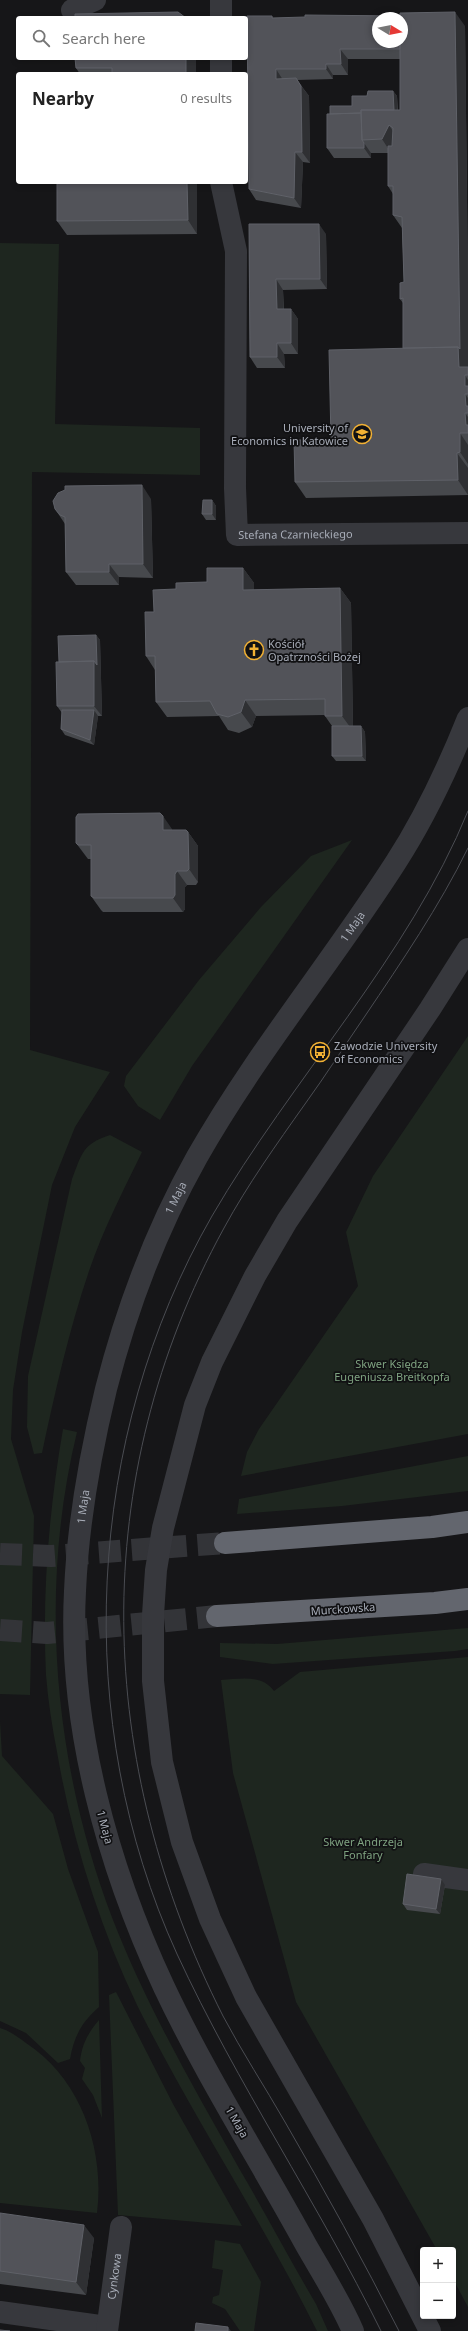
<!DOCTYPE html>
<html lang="en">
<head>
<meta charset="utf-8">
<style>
  :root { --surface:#fff; --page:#f6f6f6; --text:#222; --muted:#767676; --line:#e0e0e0 }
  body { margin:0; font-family:"Noto Sans",sans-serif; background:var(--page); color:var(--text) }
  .controls { position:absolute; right:12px; bottom:12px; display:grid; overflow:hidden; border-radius:4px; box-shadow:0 2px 6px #0003 }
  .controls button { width:36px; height:36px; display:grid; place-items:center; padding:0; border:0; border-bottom:1px solid var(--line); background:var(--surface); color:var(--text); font:20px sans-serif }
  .compass { position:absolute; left:372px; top:12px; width:36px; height:36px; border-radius:50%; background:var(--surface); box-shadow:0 2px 6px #0003; rotate:100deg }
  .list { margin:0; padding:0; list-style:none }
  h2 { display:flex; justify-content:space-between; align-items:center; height:52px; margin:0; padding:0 16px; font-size:17px }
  h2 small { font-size:13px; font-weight:400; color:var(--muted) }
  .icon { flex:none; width:22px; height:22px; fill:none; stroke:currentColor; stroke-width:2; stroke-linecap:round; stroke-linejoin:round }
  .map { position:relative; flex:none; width:468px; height:2331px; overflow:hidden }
  .search { position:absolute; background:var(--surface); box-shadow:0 2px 6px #0003; left:16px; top:16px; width:232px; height:44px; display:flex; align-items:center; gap:10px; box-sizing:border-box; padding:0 14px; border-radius:4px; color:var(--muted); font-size:15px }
  .panel { position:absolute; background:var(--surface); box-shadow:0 2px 6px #0003; left:16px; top:72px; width:232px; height:112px; border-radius:4px }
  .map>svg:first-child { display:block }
  .green { fill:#1e261f }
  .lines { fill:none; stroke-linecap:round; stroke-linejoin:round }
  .highway-tunnel { stroke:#333438; stroke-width:22; stroke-dasharray:22 11; stroke-linecap:butt }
  .minor { stroke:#37383d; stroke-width:22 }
  .highway { stroke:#63666e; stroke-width:22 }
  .tram { stroke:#4a4c52; stroke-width:1 }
  .wall { fill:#47494d }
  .shaded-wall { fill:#2f3033 }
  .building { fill:#525359; stroke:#5f6168 }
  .labels { text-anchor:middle; stroke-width:3.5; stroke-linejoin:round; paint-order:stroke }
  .poi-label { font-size:11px; fill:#a8adb8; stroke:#111113; text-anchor:start }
  .street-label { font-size:11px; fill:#a8adb8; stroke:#111113 }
  .park-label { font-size:11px; fill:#7fa381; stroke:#111113 }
</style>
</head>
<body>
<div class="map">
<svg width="468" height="2331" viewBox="0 0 468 2331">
  <rect width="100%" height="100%" fill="#161618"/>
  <path class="green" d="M 0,243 L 59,244 L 55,424 L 200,428 L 200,475 L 32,472 L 30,1050 L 110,1072 L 75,1127 L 52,1185 L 22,1332 L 13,1390 L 11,1439 L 34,1516 L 30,1695 L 0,1694 Z
    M 352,840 L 192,1066 L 160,1120 L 138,1106 L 124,1086 L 126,1076 L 199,980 L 261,907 L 311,856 Z
    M 468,1036 L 468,1434 L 241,1476 L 247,1452 L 259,1429 L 358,1286 L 346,1232 L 373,1176 Z
    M 110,1135 L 142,1152 C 123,1191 103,1230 89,1271 C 69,1330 55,1392 42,1453 L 34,1454 L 27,1427 L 28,1376 L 72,1179 C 82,1154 82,1144 110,1135 Z
    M 63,1429 L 77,1432 C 38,1593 54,1766 113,1920 C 147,2007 194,2088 240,2170 C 266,2214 290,2260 316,2304 L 328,2331 L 317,2331 C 262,2220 192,2116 137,2005 C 99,1925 72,1839 57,1752 C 52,1726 48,1701 46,1675 C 42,1593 49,1510 63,1429 Z
    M 468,1456 L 468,1491 L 342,1506 L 237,1514 L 239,1499 Z
    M 468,1628 L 468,1649 L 455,1651 L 273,1664 L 220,1657 L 220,1643 L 277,1644 Z
    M 468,1657 L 468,2307 L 453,2279 L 453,2250 L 437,2250 L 296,2002 L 233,1773 L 221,1680 C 240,1679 262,1674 274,1691 L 300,1672 Z
    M 0,1721 L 2,1756 L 53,1814 L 68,1869 L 98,1952 L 99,2007 C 82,2022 74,2036 70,2059 L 58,2063 L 26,2033 L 0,2021 Z
    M 116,1992 L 173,2104 L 242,2226 L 118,2215 L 109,1995 Z
    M 99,2020 L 102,2118 L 93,2095 L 82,2079 L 85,2068 L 80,2061 C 82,2044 88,2033 99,2020 Z
    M 0,2028 C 10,2031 18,2037 26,2043 C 81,2079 105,2149 97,2213 L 0,2203 Z
    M 215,2240 L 240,2244 L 261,2282 L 254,2331 L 240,2331 L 225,2309 L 212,2303 L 213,2297 L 219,2295 L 223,2270 L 212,2268 Z"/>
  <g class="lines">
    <path class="highway-tunnel" d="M 0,1554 L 51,1556 L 225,1543
      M 0,1630 L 47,1633 L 217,1616"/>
    <g class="minor">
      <path d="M 221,0 L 221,18"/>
      <path d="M 72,10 L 95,0"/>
      <path d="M 221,74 L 221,58"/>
      <path id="s1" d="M 221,182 L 236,251 L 235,488 L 237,535 L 468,533"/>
      <path d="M 424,1874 L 468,1880"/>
      <path d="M 0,2312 L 107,2327"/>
      <path id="s2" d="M 107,2331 L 121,2227"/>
      <path id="s3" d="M 353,2331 C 340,2301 322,2273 306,2245 C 259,2159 206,2076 164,1987 C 108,1867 68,1725 75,1591 C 78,1522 90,1455 106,1389 C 127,1307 156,1230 197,1157 C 256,1053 332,962 396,862 C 425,817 448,768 468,718"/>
      <path d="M 430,2331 L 373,2219 L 246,1997 L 210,1919 L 182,1842 L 162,1762 L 153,1681 L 153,1615 L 156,1570 L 163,1528 L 195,1405 L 212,1362 L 255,1276 L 287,1221 L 430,1009 L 468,949"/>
    </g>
    <path class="highway" d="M 225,1543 L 432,1527 L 468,1522
      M 217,1616 L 435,1603 L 468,1599"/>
    <path class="tram" d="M 381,2331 C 318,2203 237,2084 177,1954 C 71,1722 85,1437 212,1216 C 291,1080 409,956 468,811
      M 399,2331 C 363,2260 325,2191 285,2122 C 265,2087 242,2052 223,2016 C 95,1763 86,1480 224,1228 C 248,1184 276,1145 305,1104 C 326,1075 345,1045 365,1016 C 402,961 439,907 468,848"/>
  </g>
  <path class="wall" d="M 272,16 L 273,18 L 465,26 L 468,284 L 468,495 L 306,498 L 295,482 L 331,440 L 403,348 L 403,303 L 400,299 L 404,282 L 402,228 L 393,215 L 393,194 L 388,186 L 388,153 L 371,153 L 371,158 L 334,158 L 327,148 L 330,114 L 352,106 L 367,96 L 393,91 L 397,96 L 398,110 L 400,110 L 400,59 L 348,59 L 348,75 L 333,75 L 333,79 L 297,80 L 309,96 L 310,163 L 303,162 L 301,208 L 256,200 L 249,189 Z
    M 75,58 L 196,58 L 196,74 L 80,74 L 76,68 Z
    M 57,182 L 197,182 L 197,234 L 67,235 L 57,221 Z
    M 249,224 L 326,234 L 327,289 L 283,290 L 284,309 L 291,309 L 298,319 L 298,354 L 284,354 L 285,368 L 257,368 L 250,357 Z
    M 151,499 L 153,578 L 119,577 L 119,585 L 76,585 L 66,572 L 65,524 L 55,509 Z
    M 212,500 L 216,506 L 216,520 L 206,520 L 202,514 Z
    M 243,568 L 254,583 L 254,590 L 340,588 L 351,603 L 353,726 L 361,726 L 365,732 L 366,761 L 336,761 L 332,756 L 332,726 L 325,716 L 325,715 L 256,716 L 252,727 L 239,733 L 228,730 L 219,716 L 167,717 L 156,702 L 155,670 L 146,656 L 154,612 L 176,589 L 207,582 Z
    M 96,635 L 100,640 L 102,716 L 98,716 L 94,745 L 65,735 L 61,729 L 62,713 L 57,706 L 59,662 Z
    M 172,829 L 172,830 L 188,832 L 198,846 L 198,882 L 196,885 L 187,885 L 185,887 L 185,909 L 183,912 L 103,912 L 101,910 L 91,896 L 91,859 L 88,859 L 76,843 Z
    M 445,1885 L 440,1914 L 407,1910 L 403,1904 Z
    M 0,2213 L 94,2238 L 86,2295 L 0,2284 Z"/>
  <path class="shaded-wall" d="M 455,12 L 465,26 L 468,284 L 468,375 L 465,375 L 468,380 L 468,391 L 465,386 L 459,367 Z
    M 340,49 L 348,59 L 348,75 L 341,64 Z
    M 186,58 L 196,58 L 196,74 L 186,74 Z
    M 326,64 L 333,75 L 333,79 L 326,69 Z
    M 276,69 L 283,80 L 276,79 Z
    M 301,86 L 309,96 L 310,163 L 302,152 Z
    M 393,91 L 397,96 L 398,124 L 394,118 Z
    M 389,125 L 398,139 L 391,153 L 382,139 Z
    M 364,143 L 371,153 L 371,158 L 364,148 Z
    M 295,152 L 303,162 L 301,208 L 294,198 Z
    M 187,182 L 197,182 L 197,234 L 188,220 Z
    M 319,224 L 326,234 L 327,289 L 320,279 Z
    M 276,279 L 283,290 L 284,320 L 277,309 Z
    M 291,309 L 298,319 L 298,354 L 291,343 Z
    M 277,343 L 284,354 L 285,368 L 277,357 Z
    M 465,394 L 468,398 L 468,409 L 466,406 Z
    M 465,413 L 468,417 L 468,428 L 466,425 Z
    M 460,433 L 468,445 L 468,464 L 460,452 Z
    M 457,453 L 468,468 L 468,495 L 458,480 Z
    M 142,485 L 151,499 L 153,578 L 143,564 Z
    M 212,500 L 216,506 L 216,520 L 212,514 Z
    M 109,564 L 119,577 L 119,585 L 109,572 Z
    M 243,568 L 254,583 L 254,606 L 243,590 Z
    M 340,588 L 351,603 L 353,731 L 342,716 Z
    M 96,635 L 100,640 L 102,716 L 94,706 L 94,661 Z
    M 245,700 L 256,716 L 252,727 L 241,712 Z
    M 94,710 L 98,716 L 94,745 L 90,740 Z
    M 361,726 L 365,732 L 366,761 L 362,756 Z
    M 163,816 L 172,829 L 172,844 L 163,830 Z
    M 188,832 L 198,846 L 198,882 L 189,869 Z
    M 177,871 L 187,885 L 185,887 L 185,909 L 183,912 L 173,898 L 175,874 Z
    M 441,1879 L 445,1885 L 440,1914 L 436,1909 Z
    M 84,2225 L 94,2238 L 86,2295 L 76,2282 Z
    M 228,2327 L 231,2331 L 228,2331 Z"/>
  <path class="building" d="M 178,12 L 186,18 L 75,18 L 75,14 Z
    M 455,12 L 460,349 L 458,347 L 403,348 L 403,298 L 400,299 L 400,283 L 404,282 L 402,217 L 393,215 L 393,186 L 388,186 L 388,146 L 392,146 L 393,128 L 389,125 L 382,139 L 362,140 L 361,110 L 400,110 L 400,42 L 402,42 L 402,18 L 400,18 L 400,13 Z
    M 305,15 L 400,16 L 400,18 L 378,18 L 378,42 L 400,42 L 400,49 L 340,49 L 341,64 L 326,64 L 326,69 L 276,69 L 276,79 L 296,78 L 301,86 L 302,152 L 295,152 L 294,198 L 249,189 L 247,16 L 272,16 L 272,18 L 305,17 Z
    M 75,58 L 186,58 L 186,74 L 112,74 L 112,68 L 76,68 Z
    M 368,91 L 393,91 L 394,110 L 361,110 L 361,113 L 330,114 L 330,106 L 352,106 L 352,96 L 367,96 Z
    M 361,113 L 362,140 L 364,143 L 364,148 L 327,148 L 327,114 Z
    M 57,182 L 187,182 L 188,220 L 57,221 Z
    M 249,224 L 319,224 L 320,279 L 276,279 L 277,309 L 291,309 L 291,343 L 277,343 L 277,357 L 250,357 Z
    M 458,347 L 459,367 L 468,367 L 468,375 L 465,375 L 465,386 L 468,386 L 468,394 L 465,394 L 466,406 L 468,406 L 468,413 L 465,413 L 466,425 L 468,425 L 468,433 L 460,433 L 460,452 L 457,453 L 458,480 L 295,482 L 294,440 L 331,440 L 329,350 Z
    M 142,485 L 143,564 L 109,564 L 109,572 L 66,572 L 65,517 L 60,515 L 55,509 L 53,501 L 58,493 L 65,490 L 65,486 Z
    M 203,500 L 212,500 L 212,514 L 202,514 Z
    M 207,568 L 243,568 L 243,590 L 340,588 L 342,716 L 325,716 L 325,699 L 245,700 L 241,712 L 228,717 L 217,714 L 210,701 L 156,702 L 155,656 L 146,656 L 145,612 L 154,612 L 153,590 L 176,589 L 176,583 L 207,582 Z
    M 96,635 L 97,665 L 94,661 L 59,662 L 58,636 Z
    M 94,661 L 94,706 L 57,706 L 56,662 Z
    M 62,710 L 94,710 L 90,740 L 61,729 Z
    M 332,726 L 361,726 L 362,756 L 332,756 Z
    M 160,813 L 163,816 L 163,830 L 186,830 L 188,832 L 189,869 L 187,871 L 177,871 L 175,874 L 175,895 L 173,898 L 94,898 L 91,896 L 91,845 L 78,845 L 76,843 L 76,817 L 78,814 Z
    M 407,1874 L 441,1879 L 436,1909 L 403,1904 Z
    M 0,2213 L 84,2225 L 76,2282 L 0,2271 Z
    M 196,2323 L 228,2327 L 228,2331 L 195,2331 Z
    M 0,2330 L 10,2331 L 0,2331 Z"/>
  <defs>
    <g id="university-ring" transform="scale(1)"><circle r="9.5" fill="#111113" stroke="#f2b134" stroke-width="1.5"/><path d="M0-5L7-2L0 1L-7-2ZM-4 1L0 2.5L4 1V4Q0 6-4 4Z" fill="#f2b134"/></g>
    <g id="church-ring" transform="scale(1)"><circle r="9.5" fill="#111113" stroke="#f2b134" stroke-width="1.5"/><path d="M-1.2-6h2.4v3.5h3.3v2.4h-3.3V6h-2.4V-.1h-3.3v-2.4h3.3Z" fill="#f2b134"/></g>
    <g id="bus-ring" transform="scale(1)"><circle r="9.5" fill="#111113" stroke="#f2b134" stroke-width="1.5"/><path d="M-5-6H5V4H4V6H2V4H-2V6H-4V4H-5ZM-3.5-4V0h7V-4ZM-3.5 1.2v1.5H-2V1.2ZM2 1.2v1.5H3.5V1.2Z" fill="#f2b134"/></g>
  </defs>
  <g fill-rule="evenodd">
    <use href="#university-ring" x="362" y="434"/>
    <use href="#church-ring" x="254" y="650"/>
    <use href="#bus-ring" x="320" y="1052"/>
  </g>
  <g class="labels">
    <g class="poi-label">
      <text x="348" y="432" text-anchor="end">University of<tspan x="348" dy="13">Economics in Katowice</tspan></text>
      <text x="268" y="648">Kościół<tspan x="268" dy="13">Opatrzności Bożej</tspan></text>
      <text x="334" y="1050">Zawodzie University<tspan x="334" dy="13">of Economics</tspan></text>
    </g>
    <g class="street-label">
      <text dy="4" stroke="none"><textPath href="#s1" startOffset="413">Stefana Czarnieckiego</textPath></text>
      <text dy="4" stroke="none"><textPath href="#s3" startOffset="1535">1 Maja</textPath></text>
      <text dy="4" stroke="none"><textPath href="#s3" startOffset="1211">1 Maja</textPath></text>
      <text dy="4" stroke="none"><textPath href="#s3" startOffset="887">1 Maja</textPath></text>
      <text transform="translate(343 1609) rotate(-4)" y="4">Murckowska</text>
      <text transform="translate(105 1827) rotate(75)" y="4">1 Maja</text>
      <text transform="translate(237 2122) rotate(60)" y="4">1 Maja</text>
      <text dy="4" stroke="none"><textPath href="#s2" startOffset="55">Cynkowa</textPath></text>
    </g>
    <g class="park-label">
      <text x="392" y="1368">Skwer Księdza<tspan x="392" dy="13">Eugeniusza Breitkopfa</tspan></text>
      <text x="363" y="1846">Skwer Andrzeja<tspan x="363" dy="13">Fonfary</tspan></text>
    </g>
  </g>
</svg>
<div class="controls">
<button>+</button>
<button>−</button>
</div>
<svg class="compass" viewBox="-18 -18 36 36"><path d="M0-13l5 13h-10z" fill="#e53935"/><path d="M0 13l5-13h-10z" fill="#767676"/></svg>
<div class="search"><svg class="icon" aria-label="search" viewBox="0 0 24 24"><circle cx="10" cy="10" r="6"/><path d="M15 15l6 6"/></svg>Search here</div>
<section class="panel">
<h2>Nearby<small>0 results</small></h2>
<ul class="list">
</ul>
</section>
</div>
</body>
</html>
